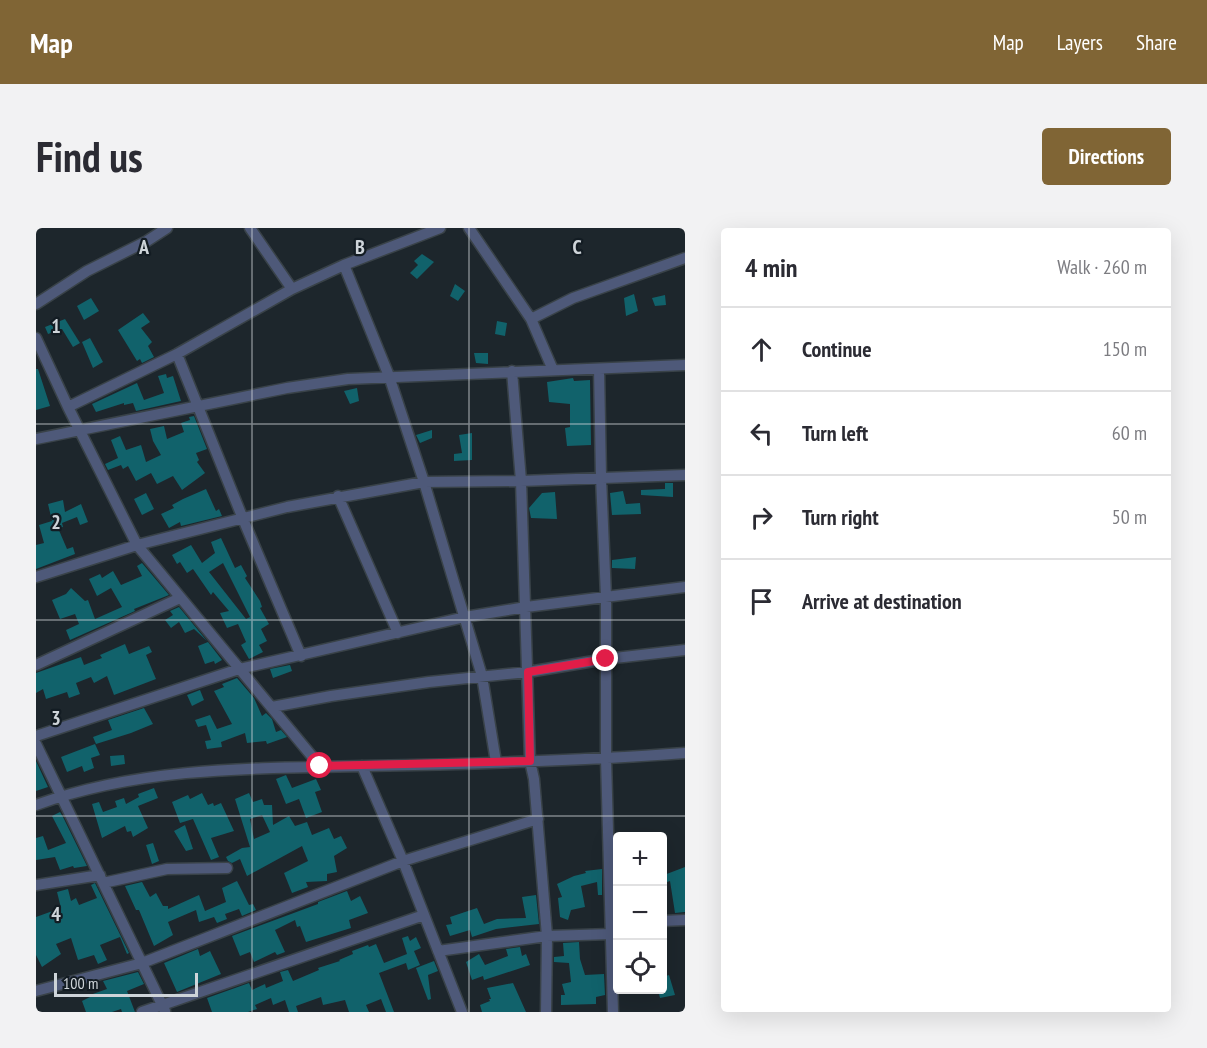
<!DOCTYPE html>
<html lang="en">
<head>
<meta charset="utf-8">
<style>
  :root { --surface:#fff; --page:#f2f2f3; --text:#2b2b33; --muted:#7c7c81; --line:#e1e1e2; --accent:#806535 }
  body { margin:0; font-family:"PT Sans Narrow",sans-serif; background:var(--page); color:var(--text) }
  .controls { position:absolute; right:18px; bottom:18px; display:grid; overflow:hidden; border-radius:6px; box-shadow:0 6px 24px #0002 }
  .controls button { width:54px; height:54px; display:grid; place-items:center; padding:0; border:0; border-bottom:2px solid var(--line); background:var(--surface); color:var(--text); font:30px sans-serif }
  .scale { position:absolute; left:18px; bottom:15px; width:144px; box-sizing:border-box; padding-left:6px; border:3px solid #ced4d9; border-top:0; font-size:16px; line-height:21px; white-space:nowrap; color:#ced4d9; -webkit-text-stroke:4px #131c23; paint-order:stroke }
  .stop { position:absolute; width:18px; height:18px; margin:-14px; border:4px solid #e11d48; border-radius:50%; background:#fff }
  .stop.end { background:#e11d48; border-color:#fff; box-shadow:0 2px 6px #0008 }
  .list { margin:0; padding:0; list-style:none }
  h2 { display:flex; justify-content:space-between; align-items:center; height:78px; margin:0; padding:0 24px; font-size:26px }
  h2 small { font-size:20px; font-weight:400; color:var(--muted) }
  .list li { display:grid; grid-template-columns:39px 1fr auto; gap:18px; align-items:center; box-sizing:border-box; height:84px; padding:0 24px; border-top:2px solid var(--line) }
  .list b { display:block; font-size:22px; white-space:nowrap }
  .list em { font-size:20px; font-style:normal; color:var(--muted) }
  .icon { flex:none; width:33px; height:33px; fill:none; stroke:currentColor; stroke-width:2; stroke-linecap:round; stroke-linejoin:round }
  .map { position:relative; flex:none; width:649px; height:784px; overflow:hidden; border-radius:6px }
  header { display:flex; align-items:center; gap:36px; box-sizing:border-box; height:84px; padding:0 30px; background:var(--accent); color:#fff }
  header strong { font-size:28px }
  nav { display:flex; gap:33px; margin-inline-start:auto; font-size:21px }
  .intro { display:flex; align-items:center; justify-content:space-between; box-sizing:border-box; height:144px; padding:0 36px }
  h1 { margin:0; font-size:42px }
  .button { padding:15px 27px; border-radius:6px; background:var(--accent); color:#fff; font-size:21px; font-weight:700 }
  main { display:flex; gap:36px; padding:0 36px }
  aside { flex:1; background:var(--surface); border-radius:6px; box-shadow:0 6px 24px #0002 }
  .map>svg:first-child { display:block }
  .building { fill:#11626b; fill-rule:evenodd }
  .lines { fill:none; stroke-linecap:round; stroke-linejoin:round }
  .minor-casing { stroke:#394248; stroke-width:13 }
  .minor { stroke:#4e5979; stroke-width:10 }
  .route { stroke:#e11d48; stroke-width:8 }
  .grid { fill:none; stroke:#ced4d9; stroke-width:1.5; stroke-opacity:0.55 }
  .grid-label { font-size:20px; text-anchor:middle; font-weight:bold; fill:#ced4d9; stroke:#131c23; stroke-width:4.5; stroke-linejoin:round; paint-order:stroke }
</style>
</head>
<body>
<header>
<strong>Map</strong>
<nav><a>Map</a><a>Layers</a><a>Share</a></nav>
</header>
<div class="intro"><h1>Find us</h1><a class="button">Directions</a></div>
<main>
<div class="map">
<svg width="649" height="784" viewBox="0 0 649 784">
  <rect width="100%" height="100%" fill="#1d262c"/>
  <path class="building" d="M 386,26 L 398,34 L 381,51 L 374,45 L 382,37 L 378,33 Z
    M 419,56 L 429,63 L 422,73 L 414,68 Z
    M 598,66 L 602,83 L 590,88 L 588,70 Z
    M 629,67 L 630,77 L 619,78 L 616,70 Z
    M 55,70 L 63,83 L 48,92 L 41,78 Z
    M 107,85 L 114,94 L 105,100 L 116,114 L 112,118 L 118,129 L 106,135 L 104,131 L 101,133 L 82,102 Z
    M 29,91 L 44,115 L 37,119 L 26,101 L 12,106 L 9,99 Z
    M 461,93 L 471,95 L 469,108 L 459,106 Z
    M 54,110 L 67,134 L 57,140 L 46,114 Z
    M 438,125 L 452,125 L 452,136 L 440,135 Z
    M 0,141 L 2,141 L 14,178 L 0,182 Z
    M 130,146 L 131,150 L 137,148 L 145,173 L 100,183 L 97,175 L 88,177 L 88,175 L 60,184 L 56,176 L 101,155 L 108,172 L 128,165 L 122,148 Z
    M 537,150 L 538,153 L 554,152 L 555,217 L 531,218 L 529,200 L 534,199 L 534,176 L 513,174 L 511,154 Z
    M 321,160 L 323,173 L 314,176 L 308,163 Z
    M 158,188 L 171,221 L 160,225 L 163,232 L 161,234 L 169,245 L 146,262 L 137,248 L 121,256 L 115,245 L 100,253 L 92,238 L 87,241 L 85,237 L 72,242 L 69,236 L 82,230 L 75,212 L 84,208 L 90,222 L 105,217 L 110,234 L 125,227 L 117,213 L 114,201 L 128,198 L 131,211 L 148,204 L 145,195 L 154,192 L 153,189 Z
    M 396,202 L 396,210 L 384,215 L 380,207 Z
    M 436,205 L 436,232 L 418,233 L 418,226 L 426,225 L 423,207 Z
    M 629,255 L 637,255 L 637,269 L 605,267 L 605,262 L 629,261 Z
    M 170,261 L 180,283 L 183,281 L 186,288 L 145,298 L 144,294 L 133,300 L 125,286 L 138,280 L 136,277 L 147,271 Z
    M 587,263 L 590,276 L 604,275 L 605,286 L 576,287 L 574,265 Z
    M 519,264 L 521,291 L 495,290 L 493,280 L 506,265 Z
    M 110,265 L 118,281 L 106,287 L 98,271 Z
    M 27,272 L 29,284 L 45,276 L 52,294 L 44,297 L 41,289 L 26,295 L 27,299 L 22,300 L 31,321 L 37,319 L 39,326 L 0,341 L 0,317 L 8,315 L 3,297 L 16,293 L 12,276 Z
    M 185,310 L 199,340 L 205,337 L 211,348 L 209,350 L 224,373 L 226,379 L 224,380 L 233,396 L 225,401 L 231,413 L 223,417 L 227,424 L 213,431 L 205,417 L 210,414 L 202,396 L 191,400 L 184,385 L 193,383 L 177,364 L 175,367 L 157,341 L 151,345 L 144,334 L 141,336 L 136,327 L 155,317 L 166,335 L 179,325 L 175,314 ZM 187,335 L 214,389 L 210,391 L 173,344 Z
    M 600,329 L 599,341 L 576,340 L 576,332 Z
    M 106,335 L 133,367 L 98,381 L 99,383 L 34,412 L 30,402 L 43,396 L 39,386 L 24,391 L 16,372 L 30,366 L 35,360 L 49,373 L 52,372 L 59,391 L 86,379 L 75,360 L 61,368 L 53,351 L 64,346 L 66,350 L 77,343 L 85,357 L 106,348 L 101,338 Z
    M 143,379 L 171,413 L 158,401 L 149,405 L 143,394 L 135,400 L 129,392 L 137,387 L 134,383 Z
    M 172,414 L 186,432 L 179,436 L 178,433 L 169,436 L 162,418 Z
    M 89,416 L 93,426 L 113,418 L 116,424 L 110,427 L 120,451 L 78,467 L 71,448 L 58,455 L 55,449 L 40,455 L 44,466 L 33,470 L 31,464 L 10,471 L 7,461 L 0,465 L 0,445 L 45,429 L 48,437 L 66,430 L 64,427 Z
    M 254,437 L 256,443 L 237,450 L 234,441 Z
    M 201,450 L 218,470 L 226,488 L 230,485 L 236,491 L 240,504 L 245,502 L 251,509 L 231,516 L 230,513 L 211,515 L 209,505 L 185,514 L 186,519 L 171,521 L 169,513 L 175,512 L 170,497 L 162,499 L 159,492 L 174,487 L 181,501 L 196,496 L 178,463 L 188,459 L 186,456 Z
    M 164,462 L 168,472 L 156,478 L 151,467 Z
    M 108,480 L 117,496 L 95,505 L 60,516 L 57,509 L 76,502 L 72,492 Z
    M 59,516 L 64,527 L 55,530 L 58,540 L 48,544 L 46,538 L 31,544 L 25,529 Z
    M 88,527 L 89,536 L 75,538 L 74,528 Z
    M 0,533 L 12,559 L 0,563 Z
    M 250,547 L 256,560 L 280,551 L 285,562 L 279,564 L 286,584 L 270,590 L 263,571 L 250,576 L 240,551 Z
    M 118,560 L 122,570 L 102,578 L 112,600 L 97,609 L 95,603 L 91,604 L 89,598 L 66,610 L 56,576 L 63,574 L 67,584 L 81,579 L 79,573 L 88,570 L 90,576 L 103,569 L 102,566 Z
    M 166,565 L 172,577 L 177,575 L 178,578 L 185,575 L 198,603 L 175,610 L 183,629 L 175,632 L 157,591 L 144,595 L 136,574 L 152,567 L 154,571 Z
    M 213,565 L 217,574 L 226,571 L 228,577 L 236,577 L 237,597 L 253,588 L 259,598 L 271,594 L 276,607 L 293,600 L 298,611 L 305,608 L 311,620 L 298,628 L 301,644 L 291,646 L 291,653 L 270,654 L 272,659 L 256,665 L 248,645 L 272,633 L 266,618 L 211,648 L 204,631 L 196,635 L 192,633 L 190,629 L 206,620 L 214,619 L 199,571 ZM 226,587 L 234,604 L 218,611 L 214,591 Z
    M 24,584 L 27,589 L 51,638 L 38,640 L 37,638 L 24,642 L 19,629 L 0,632 L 0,610 L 7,608 L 12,622 L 30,615 L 16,588 Z
    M 149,597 L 157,621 L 150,623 L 138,603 Z
    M 117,615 L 123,633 L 116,636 L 110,617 Z
    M 649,639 L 649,684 L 639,685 L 634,653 L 631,654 L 628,647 Z
    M 566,641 L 566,667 L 562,667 L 561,654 L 545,658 L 549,679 L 535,682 L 532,692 L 524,689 L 522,670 L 526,669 L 521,656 L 538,648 L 550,645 L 549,643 Z
    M 201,653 L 213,677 L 217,676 L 220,682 L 206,688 L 203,681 L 189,686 L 191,691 L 181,695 L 178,689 L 163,694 L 160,682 L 132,694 L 137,707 L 118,718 L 103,682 L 100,682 L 89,658 L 106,654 L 114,669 L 120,665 L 127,678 L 132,678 L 132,681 L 163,667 L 169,683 L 190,674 L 186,660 Z
    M 59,655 L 93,725 L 91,726 L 84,709 L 64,717 L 71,732 L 62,736 L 58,727 L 42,732 L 35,710 L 20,716 L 25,726 L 6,739 L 0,727 L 0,689 L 25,680 L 21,664 L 32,661 L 35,673 L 40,670 L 43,677 L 61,670 L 55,657 Z
    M 311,663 L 315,673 L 324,668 L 332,685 L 313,692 L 315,700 L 270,714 L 264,698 L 261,699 L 259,692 L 239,702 L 249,724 L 241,727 L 239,724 L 218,734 L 214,724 L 204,728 L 196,708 L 282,676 L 282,674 Z
    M 500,667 L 503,696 L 460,701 L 436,709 L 434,702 L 414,708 L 410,697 L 416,696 L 414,689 L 441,680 L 448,696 L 461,691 L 490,690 L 486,669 Z
    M 372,708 L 374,713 L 380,709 L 385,720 L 378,723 L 384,737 L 372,742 L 370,735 L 343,745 L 358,784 L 350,784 L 345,771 L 330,777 L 333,784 L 313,784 L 309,772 L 287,777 L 285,769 L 260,778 L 262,784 L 253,784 L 249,772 L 237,777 L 235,770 L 219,777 L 221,781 L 212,784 L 176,784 L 171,770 L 213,755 L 216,762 L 229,756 L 230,760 L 247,753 L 244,744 L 252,742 L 257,753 L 283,742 L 282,740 L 304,733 L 303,732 L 317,726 L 316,723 L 332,717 L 333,719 L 340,716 L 348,735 L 371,726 L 366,710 Z
    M 543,714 L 544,731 L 549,747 L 568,746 L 569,767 L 560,769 L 560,776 L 525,777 L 525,767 L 529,767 L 526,756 L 535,754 L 533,735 L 518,734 L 518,729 L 528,728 L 527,715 Z
    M 484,719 L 486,728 L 490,726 L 494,737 L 448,752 L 447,748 L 436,752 L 430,734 L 443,726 L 449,737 L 472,728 L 470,721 Z
    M 162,721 L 164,728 L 174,723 L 185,746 L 141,764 L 128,735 Z
    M 398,733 L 402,743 L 392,747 L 395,771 L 392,772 L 380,740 Z
    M 102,744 L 108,756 L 91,763 L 99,784 L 86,784 L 85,781 L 76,784 L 50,784 L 46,773 L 54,769 L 54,767 L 71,761 L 67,753 Z
    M 633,747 L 639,767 L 624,770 L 622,762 L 627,762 L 627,749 Z
    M 477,755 L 490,784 L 446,784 L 444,777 L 454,773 L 453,771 L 455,771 L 451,760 Z"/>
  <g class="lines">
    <g class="minor-casing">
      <path id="minor" d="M 214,0 L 256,61
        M 433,0 L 495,91 L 517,142
        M 308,37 L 353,148 L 388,254 L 446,448 L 460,534
        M 0,76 L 51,43 L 111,13 L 131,0
        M 495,91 L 537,70 L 649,30
        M 0,110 L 32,179 L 101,317 L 284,538
        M 141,126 L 207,291 L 265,428
        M 563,141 L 565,249 L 570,369 L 570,531 L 577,784
        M 476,143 L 485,253 L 494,533 L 498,551 L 511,708 L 510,784
        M 32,179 L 141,126 L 256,61 L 308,37 L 404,0
        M 0,211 L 251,160 L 312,151 L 649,137
        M 302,268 L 362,405
        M 0,349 L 101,317 L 251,279 L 388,254 L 485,253 L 649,247
        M 0,437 L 144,370
        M 236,479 L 295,468 L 393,454 L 492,444 L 570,431 L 649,422
        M 0,508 L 203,441 L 429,389 L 490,379 L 649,359
        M 0,516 L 129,783
        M 326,538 L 367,633 L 426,784
        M 0,577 C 104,539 218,540 327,538 C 435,536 542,533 649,525
        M 67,655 L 131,641 L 191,640
        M 0,657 L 64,647
        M 626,693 L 649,692
        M 402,723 L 511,708 L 575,706
        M 0,763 L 106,735 L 367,633 L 502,591
        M 106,784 L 388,687"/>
    </g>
    <use href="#minor" class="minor"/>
  </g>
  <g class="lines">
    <path class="route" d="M 284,538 L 494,533 L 492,444 L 570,431"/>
  </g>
  <path class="grid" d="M 216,0 L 216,784M 433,0 L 433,784M 0,196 L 649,196M 0,392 L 649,392M 0,588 L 649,588"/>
  <g class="grid-label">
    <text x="108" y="26">A</text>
    <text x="324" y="26">B</text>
    <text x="541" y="26">C</text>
    <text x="20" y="105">1</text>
    <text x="20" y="301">2</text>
    <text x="20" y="497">3</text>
    <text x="20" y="693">4</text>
  </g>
</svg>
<div class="controls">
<button>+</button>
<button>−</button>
<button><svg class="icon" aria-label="locate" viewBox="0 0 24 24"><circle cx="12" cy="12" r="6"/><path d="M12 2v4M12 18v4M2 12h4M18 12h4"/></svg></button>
</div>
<div class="scale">100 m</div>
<div class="stop" style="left:284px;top:538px"></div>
<div class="stop end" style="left:570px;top:431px"></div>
</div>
<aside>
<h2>4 min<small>Walk · 260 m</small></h2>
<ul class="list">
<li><svg class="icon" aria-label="ahead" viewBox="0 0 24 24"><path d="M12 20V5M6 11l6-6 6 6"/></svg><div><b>Continue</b></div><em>150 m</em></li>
<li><svg class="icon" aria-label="left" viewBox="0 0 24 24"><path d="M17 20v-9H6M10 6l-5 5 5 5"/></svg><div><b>Turn left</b></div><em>60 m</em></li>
<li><svg class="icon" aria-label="right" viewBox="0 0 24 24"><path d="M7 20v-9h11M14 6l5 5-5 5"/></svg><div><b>Turn right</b></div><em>50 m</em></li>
<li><svg class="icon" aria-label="arrive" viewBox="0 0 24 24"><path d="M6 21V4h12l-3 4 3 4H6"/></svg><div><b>Arrive at destination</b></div></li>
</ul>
</aside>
</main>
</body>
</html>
